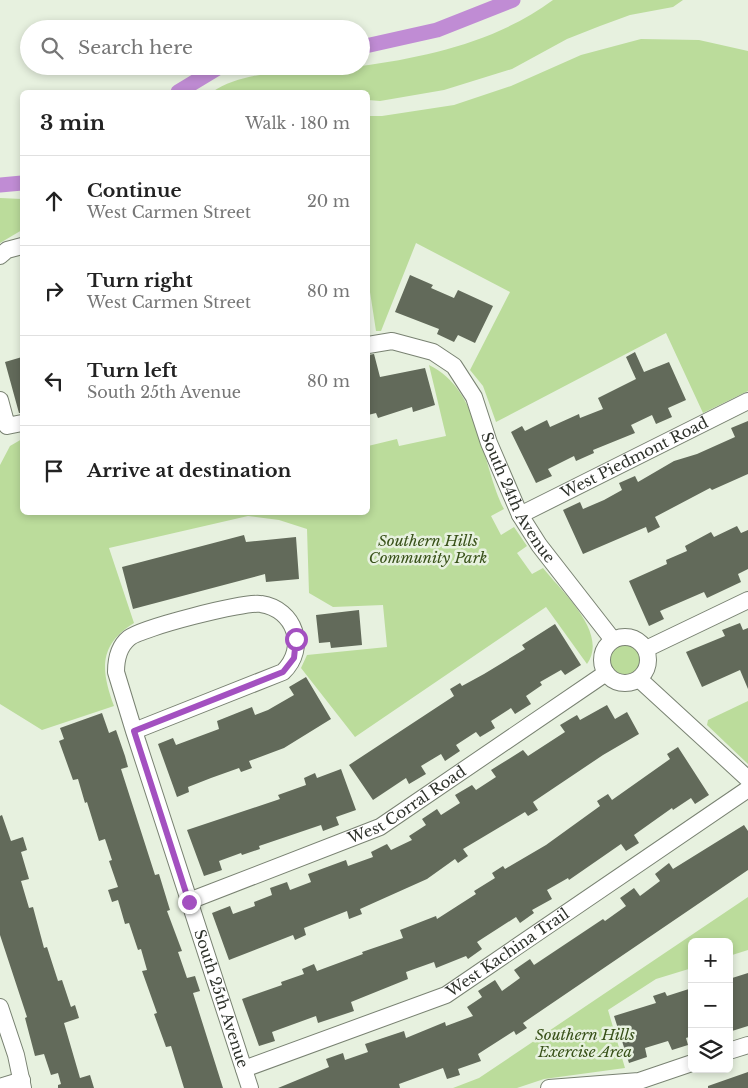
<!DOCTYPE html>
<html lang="en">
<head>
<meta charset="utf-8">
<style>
  :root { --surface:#fff; --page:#f2f2f2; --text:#222; --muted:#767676; --line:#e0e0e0 }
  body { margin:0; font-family:"Libre Baskerville",serif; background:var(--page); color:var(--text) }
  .controls { position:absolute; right:15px; bottom:15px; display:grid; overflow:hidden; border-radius:8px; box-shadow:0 2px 8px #0003 }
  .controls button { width:45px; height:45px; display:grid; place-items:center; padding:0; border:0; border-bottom:1px solid var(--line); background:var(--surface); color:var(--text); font:25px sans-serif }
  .stop { position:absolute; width:15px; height:15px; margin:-11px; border:4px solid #a350c0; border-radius:50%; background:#fff }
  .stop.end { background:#a350c0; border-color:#fff; box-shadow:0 1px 5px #0008 }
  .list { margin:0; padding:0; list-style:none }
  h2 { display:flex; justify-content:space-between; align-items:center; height:65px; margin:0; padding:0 20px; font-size:21px }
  h2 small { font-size:16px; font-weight:400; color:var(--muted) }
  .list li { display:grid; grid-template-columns:32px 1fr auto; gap:15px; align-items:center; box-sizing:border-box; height:90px; padding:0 20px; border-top:1px solid var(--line) }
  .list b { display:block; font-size:19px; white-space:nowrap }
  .list p { margin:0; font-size:16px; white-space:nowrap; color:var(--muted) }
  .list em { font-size:16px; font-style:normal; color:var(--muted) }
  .icon { flex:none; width:28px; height:28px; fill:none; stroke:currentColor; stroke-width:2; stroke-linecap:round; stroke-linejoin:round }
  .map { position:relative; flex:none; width:748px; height:1088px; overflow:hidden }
  .search { position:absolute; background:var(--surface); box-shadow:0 2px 8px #0003; left:20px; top:20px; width:350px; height:55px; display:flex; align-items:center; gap:12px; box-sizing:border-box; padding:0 18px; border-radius:28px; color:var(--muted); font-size:19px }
  .panel { position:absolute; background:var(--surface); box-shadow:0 2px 8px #0003; left:20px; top:90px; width:350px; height:425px; border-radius:8px }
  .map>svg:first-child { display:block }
  .green { fill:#bbdc9b }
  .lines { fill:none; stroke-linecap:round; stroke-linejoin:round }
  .canal { stroke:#c08cd4; stroke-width:15 }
  .building { fill:#626a5a }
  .street-casing { stroke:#798272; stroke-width:18 }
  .street { stroke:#fff; stroke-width:16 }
  .route { stroke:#a350c0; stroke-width:6 }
  .labels { text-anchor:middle; stroke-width:5; stroke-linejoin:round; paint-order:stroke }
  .street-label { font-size:15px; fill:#2e322b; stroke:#e7f1df }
  .park-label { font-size:15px; font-style:italic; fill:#385119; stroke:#e7f1df }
</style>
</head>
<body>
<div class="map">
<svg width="748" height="1088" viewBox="0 0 748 1088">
  <rect width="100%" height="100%" fill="#e7f1df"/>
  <path class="green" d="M 553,0 L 683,0 L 673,7 L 630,15 L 600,26 L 567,39 L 512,69 L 444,90 L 380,101 L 368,100 L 368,92 L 212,92 C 251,66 315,73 361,66 C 427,57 498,41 553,0 Z
    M 641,39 L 699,40 L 748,51 L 748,391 L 703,413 L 666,333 L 496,422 L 483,386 L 470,370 L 510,292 L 416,243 L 381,331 L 376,331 L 368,279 L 368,116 L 382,116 L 454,105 L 511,86 L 581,55 Z
    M 0,198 L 22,199 L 22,230 L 0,243 Z
    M 429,365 C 481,390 481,464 504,509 L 491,516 L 501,535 L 514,527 L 527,546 L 517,553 L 532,574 L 543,568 C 562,592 609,633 587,664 L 546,607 L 355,737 L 301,668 L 307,655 L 387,647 L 383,605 L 333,607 L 309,593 L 307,529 L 279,520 L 248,516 L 109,548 L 134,623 C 98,645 101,671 114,706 L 42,730 L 0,704 L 0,465 L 10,446 L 22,439 L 22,512 L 368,512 L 368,446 L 397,439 L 399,446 L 446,436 Z
    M602 660a23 23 0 1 1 46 0a23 23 0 1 1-46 0Z
    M 748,701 L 748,764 L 707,725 L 708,720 Z
    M 748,897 L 748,950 L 729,956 L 729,942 L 692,942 L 692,968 L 656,979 L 608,1010 L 625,1068 L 544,1079 L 517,1088 L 453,1088 L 479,1078 Z"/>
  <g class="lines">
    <path class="canal" d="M 361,47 L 437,30 L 513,0
      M 178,92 L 221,66
      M 0,185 L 22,183"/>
  </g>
  <path class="building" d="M 410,275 L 433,285 L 431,288 L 454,298 L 458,290 L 493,306 L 475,343 L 458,335 L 454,342 L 437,334 L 439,329 L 395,312 Z
    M 635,352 L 644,372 L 669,362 L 686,400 L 668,408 L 672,417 L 656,424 L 652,415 L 631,425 L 635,433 L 593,450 L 594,453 L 576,461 L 574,456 L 548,469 L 552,476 L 536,483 L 511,432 L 522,426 L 525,431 L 547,420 L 550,427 L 579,414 L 580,418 L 603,409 L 598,398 L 636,379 L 626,357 Z
    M 374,354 L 380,377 L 425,368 L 435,405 L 413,412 L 412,407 L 378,418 L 376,413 L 368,415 L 368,355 Z
    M 22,357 L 22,413 L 19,413 L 5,362 Z
    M 748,421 L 748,474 L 712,490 L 710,488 L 655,517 L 660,527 L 648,533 L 646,527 L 583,554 L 563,510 L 580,502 L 583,509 L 604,500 L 622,490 L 619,483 L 635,476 L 638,482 L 674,461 L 697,454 L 735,437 L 731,428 Z
    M 737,526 L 741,533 L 748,530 L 748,569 L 738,574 L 741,582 L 707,598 L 704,592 L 660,611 L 664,619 L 649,626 L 629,581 L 667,564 L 666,560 L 687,551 L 685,546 L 711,532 L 714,537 Z
    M 244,535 L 246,542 L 296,537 L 299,579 L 266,582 L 265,574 L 133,609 L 122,567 Z
    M 359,610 L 362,645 L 331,648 L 330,642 L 319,643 L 316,615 Z
    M 740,623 L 743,630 L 748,628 L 748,689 L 740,670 L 702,687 L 686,652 L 725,636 L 722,630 Z
    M 555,624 L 581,665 L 565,675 L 561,670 L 540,682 L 542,685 L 526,696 L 531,704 L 515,714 L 511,708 L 491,721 L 495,728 L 480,737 L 476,732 L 456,745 L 460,751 L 445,761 L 441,754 L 421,766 L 426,774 L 409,784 L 406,778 L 373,800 L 349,765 L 454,696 L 450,689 L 460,683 L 462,686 L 484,674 L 525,649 L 522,645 Z
    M 306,677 L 331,719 L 284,748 L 249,761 L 252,768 L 241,772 L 239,768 L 211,778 L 188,787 L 189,792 L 177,797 L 158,744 L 173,738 L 176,745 L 219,729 L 217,721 L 252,707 L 255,715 L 268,710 L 294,695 L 289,687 Z
    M 607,705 L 615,719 L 627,712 L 639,734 L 603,755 L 533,802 L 538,810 L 528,816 L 525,812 L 463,849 L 468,856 L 458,863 L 455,859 L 427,879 L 360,909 L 362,914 L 349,919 L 347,911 L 304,928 L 306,935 L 295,940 L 293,935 L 229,960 L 212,913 L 230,906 L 233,914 L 255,906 L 254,902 L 272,895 L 270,888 L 287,882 L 290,890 L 311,882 L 308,874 L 346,860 L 348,866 L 373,857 L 371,852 L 387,844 L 391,850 L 412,840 L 409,836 L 426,825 L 422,819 L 437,809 L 441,815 L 460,803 L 455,795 L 472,785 L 476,790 L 496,777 L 491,770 L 523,750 L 528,756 L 565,732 L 560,725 L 577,715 L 580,720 Z
    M 102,713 L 109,733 L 116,730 L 125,756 L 128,767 L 121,769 L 155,875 L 159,874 L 170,910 L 167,911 L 182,951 L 178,952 L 187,978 L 195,976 L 200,991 L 193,993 L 223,1088 L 184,1088 L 171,1046 L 166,1047 L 154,1014 L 157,1013 L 142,971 L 147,970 L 141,949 L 138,950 L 129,923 L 125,924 L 118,900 L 112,902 L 108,890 L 118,887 L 109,861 L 112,860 L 105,839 L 99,841 L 87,802 L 85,803 L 78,779 L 73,780 L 59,741 L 64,739 L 60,728 Z
    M 678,747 L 709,795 L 695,804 L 691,798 L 673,810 L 672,808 L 634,835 L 639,843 L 626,851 L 621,844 L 569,880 L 568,878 L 547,890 L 552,899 L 532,910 L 534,913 L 520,923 L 516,917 L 477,942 L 482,949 L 468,959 L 466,956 L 436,968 L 434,962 L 406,972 L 408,979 L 351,1002 L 354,1011 L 318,1023 L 316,1016 L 272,1032 L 275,1041 L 259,1046 L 242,999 L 282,985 L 281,982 L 304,974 L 302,969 L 314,964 L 317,971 L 363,954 L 362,952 L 403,938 L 400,930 L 436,916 L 437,919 L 476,894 L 474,891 L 495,878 L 492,873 L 503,866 L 505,869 L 546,845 L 600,806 L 597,801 L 608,794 L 612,800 L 670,759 L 667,754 Z
    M 341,769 L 356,810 L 336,817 L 339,825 L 323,831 L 321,825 L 259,846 L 260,849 L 242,855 L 241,853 L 219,861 L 222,870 L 204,876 L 187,830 L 280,799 L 278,795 L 306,785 L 304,778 L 315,773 L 317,778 Z
    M 2,815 L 11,841 L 23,837 L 27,850 L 21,852 L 29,879 L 21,881 L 29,908 L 33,907 L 44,948 L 47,947 L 58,981 L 62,980 L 71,1007 L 75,1005 L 79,1018 L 64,1023 L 80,1078 L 90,1075 L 94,1088 L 58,1088 L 58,1085 L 61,1084 L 58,1073 L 51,1075 L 44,1054 L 35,1056 L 25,1018 L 27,1017 L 0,935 L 0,816 Z
    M 744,825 L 748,831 L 748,870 L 523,1023 L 527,1028 L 516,1035 L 514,1031 L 478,1054 L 481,1061 L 458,1069 L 460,1075 L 447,1079 L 443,1068 L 399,1084 L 400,1088 L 278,1088 L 329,1067 L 326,1059 L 343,1053 L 345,1060 L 368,1052 L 365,1044 L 404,1031 L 406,1038 L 445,1022 L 446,1026 L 473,1016 L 467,1007 L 482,997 L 478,991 L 495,980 L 502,991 L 520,978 L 514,970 L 530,959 L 534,965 L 603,919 L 605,921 L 626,906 L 620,898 L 634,888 L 640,896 L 660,881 L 655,874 L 669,863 L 673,869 Z
    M 748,973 L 748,1026 L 732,1031 L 729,1023 L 729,979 Z
    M 692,988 L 692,1036 L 686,1038 L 688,1045 L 672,1050 L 668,1041 L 645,1048 L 647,1057 L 629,1063 L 614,1016 L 656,1003 L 653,996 L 665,992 L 667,996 Z
    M 748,1072 L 748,1088 L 708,1088 L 708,1086 Z"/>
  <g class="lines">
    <g class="street-casing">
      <g id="street">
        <path d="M 0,256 L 7,250 L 22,246"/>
        <path id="s1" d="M 368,345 L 392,341 L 433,352 L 454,366 L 474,397 L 489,443 L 520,515 L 539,545 L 613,640"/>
        <path d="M 0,400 L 7,426 L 22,423"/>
        <path id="s2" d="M 520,515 L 748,401"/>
        <circle cx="625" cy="660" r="23"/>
        <path d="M 646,649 L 748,600"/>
        <path d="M 639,679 L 748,779"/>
        <path id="s3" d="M 134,731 L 283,672 C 308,648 295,609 261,604 C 245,601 141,628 129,638 C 118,647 116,660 116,672 L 134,731 L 250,1088"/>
        <path id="s4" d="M 189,901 L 380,827 L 606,673"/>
        <path d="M 0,1007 L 16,1055 L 23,1088"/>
        <path d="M 729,1051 L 748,1045"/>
        <path id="s5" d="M 244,1069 L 446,995 L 748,789"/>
        <path d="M 0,1087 L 22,1080"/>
        <path d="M 549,1088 L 639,1081 L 692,1063"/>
      </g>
    </g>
    <use href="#street" class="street"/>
  </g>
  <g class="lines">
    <path class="route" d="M 189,902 L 134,731 L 283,672 L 294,658 L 296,639"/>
  </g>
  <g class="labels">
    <g class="street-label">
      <text dy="5" stroke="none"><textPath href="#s2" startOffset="128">West Piedmont Road</textPath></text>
      <text dy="5" stroke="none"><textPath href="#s1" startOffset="239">South 24th Avenue</textPath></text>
      <text dy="5" stroke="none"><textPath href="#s4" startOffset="239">West Corral Road</textPath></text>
      <text dy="5" stroke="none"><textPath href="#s5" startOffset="290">West Kachina Trail</textPath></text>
      <text dy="5" stroke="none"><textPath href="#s3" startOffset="768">South 25th Avenue</textPath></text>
    </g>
    <g class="park-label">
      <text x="428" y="546">Southern Hills<tspan x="428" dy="17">Community Park</tspan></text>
      <text x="585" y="1040">Southern Hills<tspan x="585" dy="17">Exercise Area</tspan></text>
    </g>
  </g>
</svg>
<div class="controls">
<button>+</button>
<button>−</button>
<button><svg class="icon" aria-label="layers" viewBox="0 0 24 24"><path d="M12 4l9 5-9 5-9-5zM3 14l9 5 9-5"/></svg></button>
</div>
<div class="stop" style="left:296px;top:639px"></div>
<div class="stop end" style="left:189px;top:902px"></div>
<div class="search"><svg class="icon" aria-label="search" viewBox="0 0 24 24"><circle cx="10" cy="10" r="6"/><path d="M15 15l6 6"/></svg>Search here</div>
<section class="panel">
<h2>3 min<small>Walk · 180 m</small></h2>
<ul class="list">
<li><svg class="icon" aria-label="ahead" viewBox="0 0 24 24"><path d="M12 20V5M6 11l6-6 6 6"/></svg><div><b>Continue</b><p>West Carmen Street</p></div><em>20 m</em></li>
<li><svg class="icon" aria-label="right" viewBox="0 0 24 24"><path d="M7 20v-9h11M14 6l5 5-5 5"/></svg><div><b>Turn right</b><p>West Carmen Street</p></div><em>80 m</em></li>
<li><svg class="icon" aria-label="left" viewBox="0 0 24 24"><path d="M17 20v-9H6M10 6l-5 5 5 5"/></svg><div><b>Turn left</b><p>South 25th Avenue</p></div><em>80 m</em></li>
<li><svg class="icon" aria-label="arrive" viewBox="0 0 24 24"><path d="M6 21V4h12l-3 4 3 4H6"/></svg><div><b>Arrive at destination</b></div></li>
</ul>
</section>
</div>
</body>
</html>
